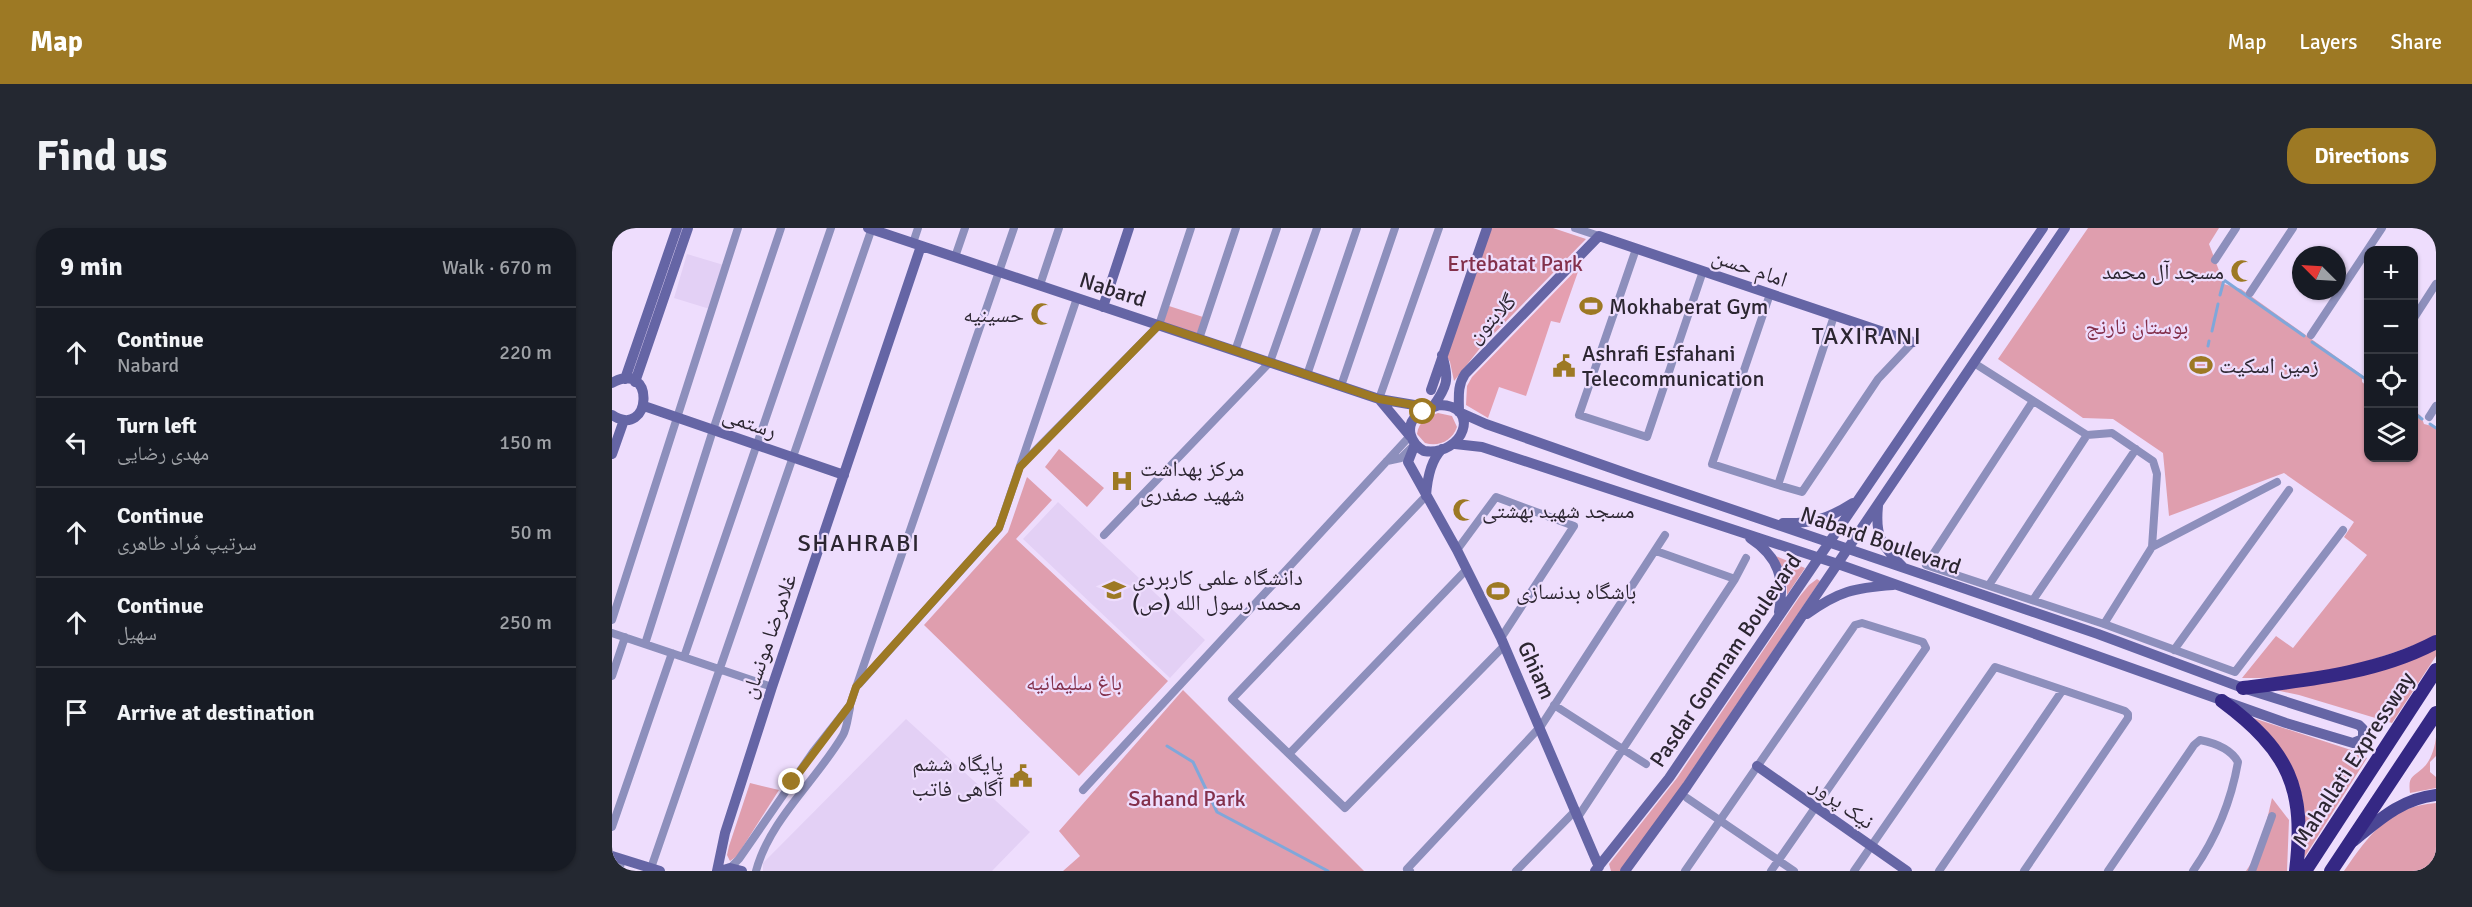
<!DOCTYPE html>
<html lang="en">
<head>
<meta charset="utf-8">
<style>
  :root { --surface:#171b24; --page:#242831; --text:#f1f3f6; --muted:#9ea1a6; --line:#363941; --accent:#9d7924 }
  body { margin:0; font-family:Signika,"Noto Naskh Arabic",sans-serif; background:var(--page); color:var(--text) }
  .controls { position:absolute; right:18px; top:18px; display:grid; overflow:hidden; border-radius:12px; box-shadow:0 2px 4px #0004 }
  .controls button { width:54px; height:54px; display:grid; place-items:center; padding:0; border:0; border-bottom:2px solid var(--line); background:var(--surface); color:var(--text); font:30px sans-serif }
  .compass { position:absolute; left:1680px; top:18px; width:54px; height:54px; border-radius:50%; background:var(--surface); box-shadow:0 2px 4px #0004; rotate:294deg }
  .stop { position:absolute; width:18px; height:18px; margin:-14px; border:4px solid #9d7924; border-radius:50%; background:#fff }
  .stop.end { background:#9d7924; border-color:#fff; box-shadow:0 2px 6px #0008 }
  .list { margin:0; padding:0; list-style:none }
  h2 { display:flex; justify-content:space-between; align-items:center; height:78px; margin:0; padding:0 24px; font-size:26px }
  h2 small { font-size:20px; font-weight:400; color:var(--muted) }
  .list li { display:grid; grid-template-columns:39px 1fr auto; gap:18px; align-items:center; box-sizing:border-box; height:90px; padding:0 24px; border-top:2px solid var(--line) }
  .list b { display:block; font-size:22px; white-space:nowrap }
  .list p { margin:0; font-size:20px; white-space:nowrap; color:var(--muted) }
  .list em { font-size:20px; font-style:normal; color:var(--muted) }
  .icon { flex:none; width:33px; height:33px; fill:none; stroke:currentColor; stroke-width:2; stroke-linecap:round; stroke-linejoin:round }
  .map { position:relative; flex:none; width:1824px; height:643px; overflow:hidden; border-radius:24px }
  header { display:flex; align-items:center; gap:36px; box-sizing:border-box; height:84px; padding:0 30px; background:var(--accent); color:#fff }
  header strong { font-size:28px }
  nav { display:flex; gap:33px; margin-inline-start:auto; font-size:21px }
  .intro { display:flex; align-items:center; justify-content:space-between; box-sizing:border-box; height:144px; padding:0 36px }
  h1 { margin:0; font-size:42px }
  .button { padding:15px 27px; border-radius:24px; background:var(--accent); color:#fff; font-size:21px; font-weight:700 }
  main { display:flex; gap:36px; padding:0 36px }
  aside { flex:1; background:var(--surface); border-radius:24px; box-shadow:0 2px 4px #0004 }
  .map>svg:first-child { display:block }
  .built { fill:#e3d0f5 }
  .green { fill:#df9eae }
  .forest { fill:#e59fb0 }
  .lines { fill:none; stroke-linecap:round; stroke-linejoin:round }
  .stream { stroke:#80a7da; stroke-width:3 }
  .street { stroke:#8d8fbc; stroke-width:8 }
  .secondary { stroke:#6565a5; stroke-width:10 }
  .primary { stroke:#4a4694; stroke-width:12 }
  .highway { stroke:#352884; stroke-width:14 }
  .route { stroke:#9d7924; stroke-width:8 }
  .labels { text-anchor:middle; stroke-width:4.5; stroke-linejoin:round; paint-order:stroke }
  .park-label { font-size:22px; fill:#83304b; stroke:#eeddfd }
  .street-label { font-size:22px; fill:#2c2631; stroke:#eeddfd }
  .poi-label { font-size:22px; fill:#2c2631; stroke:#eeddfd; text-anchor:start }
  .neighbourhood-label { font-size:24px; letter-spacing:1.5px; fill:#2c2631; stroke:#eeddfd }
</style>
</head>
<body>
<header>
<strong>Map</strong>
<nav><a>Map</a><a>Layers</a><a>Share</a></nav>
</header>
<div class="intro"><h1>Find us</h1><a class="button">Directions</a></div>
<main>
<aside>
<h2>9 min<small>Walk · 670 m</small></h2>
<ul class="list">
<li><svg class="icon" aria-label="ahead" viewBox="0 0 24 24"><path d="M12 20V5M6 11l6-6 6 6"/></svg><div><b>Continue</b><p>Nabard</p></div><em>220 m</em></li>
<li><svg class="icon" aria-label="left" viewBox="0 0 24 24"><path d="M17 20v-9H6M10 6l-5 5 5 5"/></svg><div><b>Turn left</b><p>مهدی رضایی</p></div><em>150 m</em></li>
<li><svg class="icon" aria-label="ahead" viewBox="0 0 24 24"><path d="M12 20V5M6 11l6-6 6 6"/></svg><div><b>Continue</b><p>سرتیپ مُراد طاهری</p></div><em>50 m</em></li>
<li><svg class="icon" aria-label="ahead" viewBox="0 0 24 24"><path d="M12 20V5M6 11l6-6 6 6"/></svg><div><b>Continue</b><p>سهیل</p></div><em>250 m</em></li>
<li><svg class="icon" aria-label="arrive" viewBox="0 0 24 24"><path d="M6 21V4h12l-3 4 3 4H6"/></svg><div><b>Arrive at destination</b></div></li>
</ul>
</aside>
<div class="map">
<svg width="1824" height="643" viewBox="0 0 1824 643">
  <rect width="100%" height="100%" fill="#eeddfd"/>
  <path class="built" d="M 75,26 L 115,38 L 101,82 L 62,70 Z
    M 446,274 L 593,412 L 558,450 L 411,311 Z
    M 294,491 L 418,604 L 380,643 L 151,643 L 151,635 Z"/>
  <path class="green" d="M 878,0 L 941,0 L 974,11 L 869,119 L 842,153 L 838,134 L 834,127 Z
    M 1476,0 L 1607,0 L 1597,16 L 1612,56 L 1629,61 L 1750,147 L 1750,154 L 1756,159 L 1756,230 L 1802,230 L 1802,182 L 1809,188 L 1812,196 L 1824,199 L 1824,407 C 1816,414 1804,416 1794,420 C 1743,440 1685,451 1630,450 L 1664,408 L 1681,420 L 1755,327 L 1732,309 L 1742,294 L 1672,245 L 1557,288 L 1551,225 L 1501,191 L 1471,190 L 1386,131 Z
    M 557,78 L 591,89 L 585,106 L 551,95 Z
    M 826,185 L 840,188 L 845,199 C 840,213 827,219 813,215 L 805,206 C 807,193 815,189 826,185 Z
    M 447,221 L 492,260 L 475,279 L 433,239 Z
    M 415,249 L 440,272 L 404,311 L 556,453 L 467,548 L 312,397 L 396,304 Z
    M 1161,327 L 1193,340 L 1175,367 C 1175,350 1173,339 1161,327 Z
    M 1205,351 L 1208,353 L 1062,569 L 1008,643 L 999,643 L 997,636 L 1065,550 L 1188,368 L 1197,357 Z
    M 1824,420 L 1824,428 L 1780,495 L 1687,467 L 1654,460 C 1712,462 1769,437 1824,420 Z
    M 571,462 L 752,643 L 451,643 L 468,628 L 447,603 Z
    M 1641,490 L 1742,523 L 1755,530 L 1692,630 C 1698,571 1686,530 1641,490 Z
    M 1824,509 L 1824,528 L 1818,534 L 1818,544 L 1824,549 L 1824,560 L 1798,565 C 1796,548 1800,550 1811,540 C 1819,533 1823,519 1824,509 Z
    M 138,555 L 167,562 L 125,628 L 118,633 L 115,627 L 117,618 Z
    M 1660,570 L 1677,592 L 1675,643 L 1634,643 L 1648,622 Z
    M 1824,575 L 1824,643 L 1732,643 C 1758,606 1776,579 1824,575 Z"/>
  <path class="forest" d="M 968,38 L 948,95 L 939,93 L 914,168 L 887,159 L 876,190 L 854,177 L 855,158 L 860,149 Z"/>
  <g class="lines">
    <path class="stream" d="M 1608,67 L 1612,52 L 1692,108
      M 1600,103 L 1606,76
      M 1700,114 L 1752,150
      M 1596,118 L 1597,113
      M 1802,185 L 1810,191
      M 1818,196 L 1824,200
      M 555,518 L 581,534 L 605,584 L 716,643"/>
    <path class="street" d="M 963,0 L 987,8
      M 301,15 L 306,0
      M 1024,21 L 967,187 L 1035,209 L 1091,43
      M 343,29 L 353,0
      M 1603,32 L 1624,0
      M 428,57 L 447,0
      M 1638,65 L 1681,0
      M 1158,66 L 1100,236 L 1166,257 L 1222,88
      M 1802,90 L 1824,56
      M 1699,107 L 1770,0
      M 587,111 L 624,0
      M 623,123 L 665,0
      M 1362,135 L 1475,207 L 1500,205 L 1541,233 L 1545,246 L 1540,319 L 1492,396
      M 695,147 L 745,0
      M 729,158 L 783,0
      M 767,171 L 827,0
      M 1421,173 L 1314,337 L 1492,396 L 1623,444 L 1731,302
      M 1817,189 L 1824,178
      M 775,233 L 789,230 L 801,218
      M 409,237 L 547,97 L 579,0
      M 1166,257 L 1190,264 L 1266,151 L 1301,114
      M 814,268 L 620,471 L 733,580 L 892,418
      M 492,307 L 658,134 L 705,0
      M 1540,319 L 1665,254
      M 845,322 L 884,269 L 962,298 L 889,410
      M 1044,323 L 1123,351
      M 1377,357 L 1475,207
      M 1421,372 L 1524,221
      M 0,392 L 126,0
      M 0,405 L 160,459
      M 33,416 L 101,202 L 169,0
      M 1562,422 L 1677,262
      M 72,429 L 219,0
      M 0,448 L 13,409
      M 247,456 L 387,300 L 465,70
      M 942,477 L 1034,536
      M 677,526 L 855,341
      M 471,562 L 798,208
      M 1075,570 L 1182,643
      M 966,589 L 1123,351 L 1134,330
      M 0,599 L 60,425
      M 39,640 L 260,0
      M 118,640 L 127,631 L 201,524 L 238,477 L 402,0
      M 7,643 L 10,631
      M 144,643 C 158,591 204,553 231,507 C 235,500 236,488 238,480
      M 798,643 L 795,641 L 929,498 L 1053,307
      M 904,643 L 964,582
      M 1073,643 L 1243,397 L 1250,395 L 1311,414 L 1314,420 L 1159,643
      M 1242,643 L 1383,439 L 1513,483 L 1516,486 L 1516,490 L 1412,643
      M 1327,643 L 1450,463
      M 1496,643 L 1582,517 L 1588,512 C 1603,515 1619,521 1626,534 C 1619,574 1604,610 1581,643
      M 1640,643 L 1660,588"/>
    <path class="secondary" d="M 256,0 L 767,171
      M 491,79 L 517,0
      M 13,151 L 65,0
      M 23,154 L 76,0
      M 0,155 C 44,130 40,213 0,187
      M 819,162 L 875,0
      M 827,177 C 870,177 852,229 812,223 C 799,216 792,199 805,187 C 811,182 820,180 827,177 Z
      M 32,178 L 232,247
      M 798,208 L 767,171 L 820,180 C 835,159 838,152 830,127
      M 803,216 L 796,234 L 845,322 L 889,410 L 987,639
      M 843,216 L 870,219 L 1226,336 L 1674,495 L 1741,515 L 1751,511 L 1751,501 L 1747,497 L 1631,460 L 1486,406 L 1022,248 L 874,196 L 847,184 C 847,170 845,158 853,146 L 987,8 L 1301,114
      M 0,226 L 12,192
      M 814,268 C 815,253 819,232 830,221
      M 1266,278 C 1263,308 1269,317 1290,338
      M 1171,295 C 1199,296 1218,290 1241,275
      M 1138,310 C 1167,329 1173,351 1167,384
      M 1195,386 C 1227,363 1242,360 1281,357
      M 1145,538 L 1295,643
      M 0,628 L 48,643
      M 105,643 L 113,605 L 160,459 L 309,18
      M 108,643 L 118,640 L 130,643
      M 983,643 L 1057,550 L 1431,0
      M 1013,643 L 1075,558 L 1453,0"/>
    <path class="primary" d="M 1741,613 C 1767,592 1789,571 1824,567"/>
    <path class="highway" d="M 1631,460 C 1695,452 1766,445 1824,414
      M 1610,473 C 1677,523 1694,560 1684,643
      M 1693,643 L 1824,442
      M 1719,643 L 1824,485"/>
  </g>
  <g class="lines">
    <path class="route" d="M 180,554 L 238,477 L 244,459 L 387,300 L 408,239 L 547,97 L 767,171 L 820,180 L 811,184"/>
  </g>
  <defs>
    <g id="mosque-bare" transform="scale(1.8)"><path d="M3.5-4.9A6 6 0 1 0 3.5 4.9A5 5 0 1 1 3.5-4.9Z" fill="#9d7924" stroke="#eeddfd" stroke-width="2.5" paint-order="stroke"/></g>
    <g id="stadium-bare" transform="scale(1.8)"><path d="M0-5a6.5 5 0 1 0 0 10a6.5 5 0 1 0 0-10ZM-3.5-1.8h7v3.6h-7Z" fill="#9d7924" stroke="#eeddfd" stroke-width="2.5" paint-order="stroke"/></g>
    <g id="civic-bare" transform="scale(1.8)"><path d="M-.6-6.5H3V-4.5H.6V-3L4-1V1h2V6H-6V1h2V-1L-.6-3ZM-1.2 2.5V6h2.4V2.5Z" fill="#9d7924" stroke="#eeddfd" stroke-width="2.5" paint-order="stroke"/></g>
    <g id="hospital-bare" transform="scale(1.8)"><path d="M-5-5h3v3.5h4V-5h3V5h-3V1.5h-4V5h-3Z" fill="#9d7924" stroke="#eeddfd" stroke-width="2.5" paint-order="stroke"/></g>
    <g id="university-bare" transform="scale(1.8)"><path d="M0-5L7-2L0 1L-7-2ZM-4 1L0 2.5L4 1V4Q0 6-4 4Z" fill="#9d7924" stroke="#eeddfd" stroke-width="2.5" paint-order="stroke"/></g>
  </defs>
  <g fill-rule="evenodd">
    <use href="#mosque-bare" x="1630" y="43"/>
    <use href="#stadium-bare" x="979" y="78"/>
    <use href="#mosque-bare" x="430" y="86"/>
    <use href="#stadium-bare" x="1589" y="137"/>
    <use href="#civic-bare" x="952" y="138"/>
    <use href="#hospital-bare" x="510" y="253"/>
    <use href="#mosque-bare" x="852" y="282"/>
    <use href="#university-bare" x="502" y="362"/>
    <use href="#stadium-bare" x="886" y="363"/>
    <use href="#civic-bare" x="409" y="548"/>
  </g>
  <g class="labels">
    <g class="park-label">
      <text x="903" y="43">Ertebatat Park</text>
      <text x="1525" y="106">بوستان نارنج</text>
      <text x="462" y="462">باغ سلیمانیه</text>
      <text x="575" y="578">Sahand Park</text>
    </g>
    <g class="street-label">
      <text transform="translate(1138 39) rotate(19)" y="8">امام حسن</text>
      <text transform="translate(501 61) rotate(18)" y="8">Nabard</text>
      <text transform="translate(879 90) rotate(-45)" y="8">گلابتون</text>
      <text transform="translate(138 194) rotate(19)" y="8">رستمی</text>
      <text transform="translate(1269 312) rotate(19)" y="8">Nabard Boulevard</text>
      <text transform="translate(156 408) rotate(-71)" y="8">غلامرضا مونسان</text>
      <text transform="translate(1113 432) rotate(-56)" y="8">Pasdar Gomnam Boulevard</text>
      <text transform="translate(925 442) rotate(66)" y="8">Ghiam</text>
      <text transform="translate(1741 531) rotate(-57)" y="8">Mahallati Expressway</text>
      <text transform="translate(1231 575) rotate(35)" y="8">نیک پرور</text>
    </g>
    <g class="poi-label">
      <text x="1612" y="51" text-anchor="end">مسجد آل محمد</text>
      <text x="997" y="86">Mokhaberat Gym</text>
      <text x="412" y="94" text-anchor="end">حسینیه</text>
      <text x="970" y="133">Ashrafi Esfahani<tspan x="970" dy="25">Telecommunication</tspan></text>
      <text x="1607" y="145">زمین اسکیت</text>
      <text x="528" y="248">مرکز بهداشت<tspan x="528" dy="25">شهید صفدری</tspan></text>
      <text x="870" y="290">مسجد شهید بهشتی</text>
      <text x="520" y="357">دانشگاه علمی کاربردی<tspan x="520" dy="25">محمد رسول الله (ص)</tspan></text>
      <text x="904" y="371">باشگاه بدنسازی</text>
      <text x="391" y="543" text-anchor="end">پایگاه ششم<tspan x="391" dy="25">آگاهی فاتب</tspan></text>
    </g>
    <g class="neighbourhood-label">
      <text x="1255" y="116">TAXIRANI</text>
      <text x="247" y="323">SHAHRABI</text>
    </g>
  </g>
</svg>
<div class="controls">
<button>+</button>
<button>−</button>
<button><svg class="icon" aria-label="locate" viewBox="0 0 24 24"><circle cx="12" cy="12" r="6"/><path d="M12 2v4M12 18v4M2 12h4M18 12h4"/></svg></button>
<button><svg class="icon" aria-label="layers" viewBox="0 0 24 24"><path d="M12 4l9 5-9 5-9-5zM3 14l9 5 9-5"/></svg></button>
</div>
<svg class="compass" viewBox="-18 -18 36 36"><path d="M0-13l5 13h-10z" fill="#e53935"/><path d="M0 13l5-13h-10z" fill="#9ea1a6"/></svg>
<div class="stop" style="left:811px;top:184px"></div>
<div class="stop end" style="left:180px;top:554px"></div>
</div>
</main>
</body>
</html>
